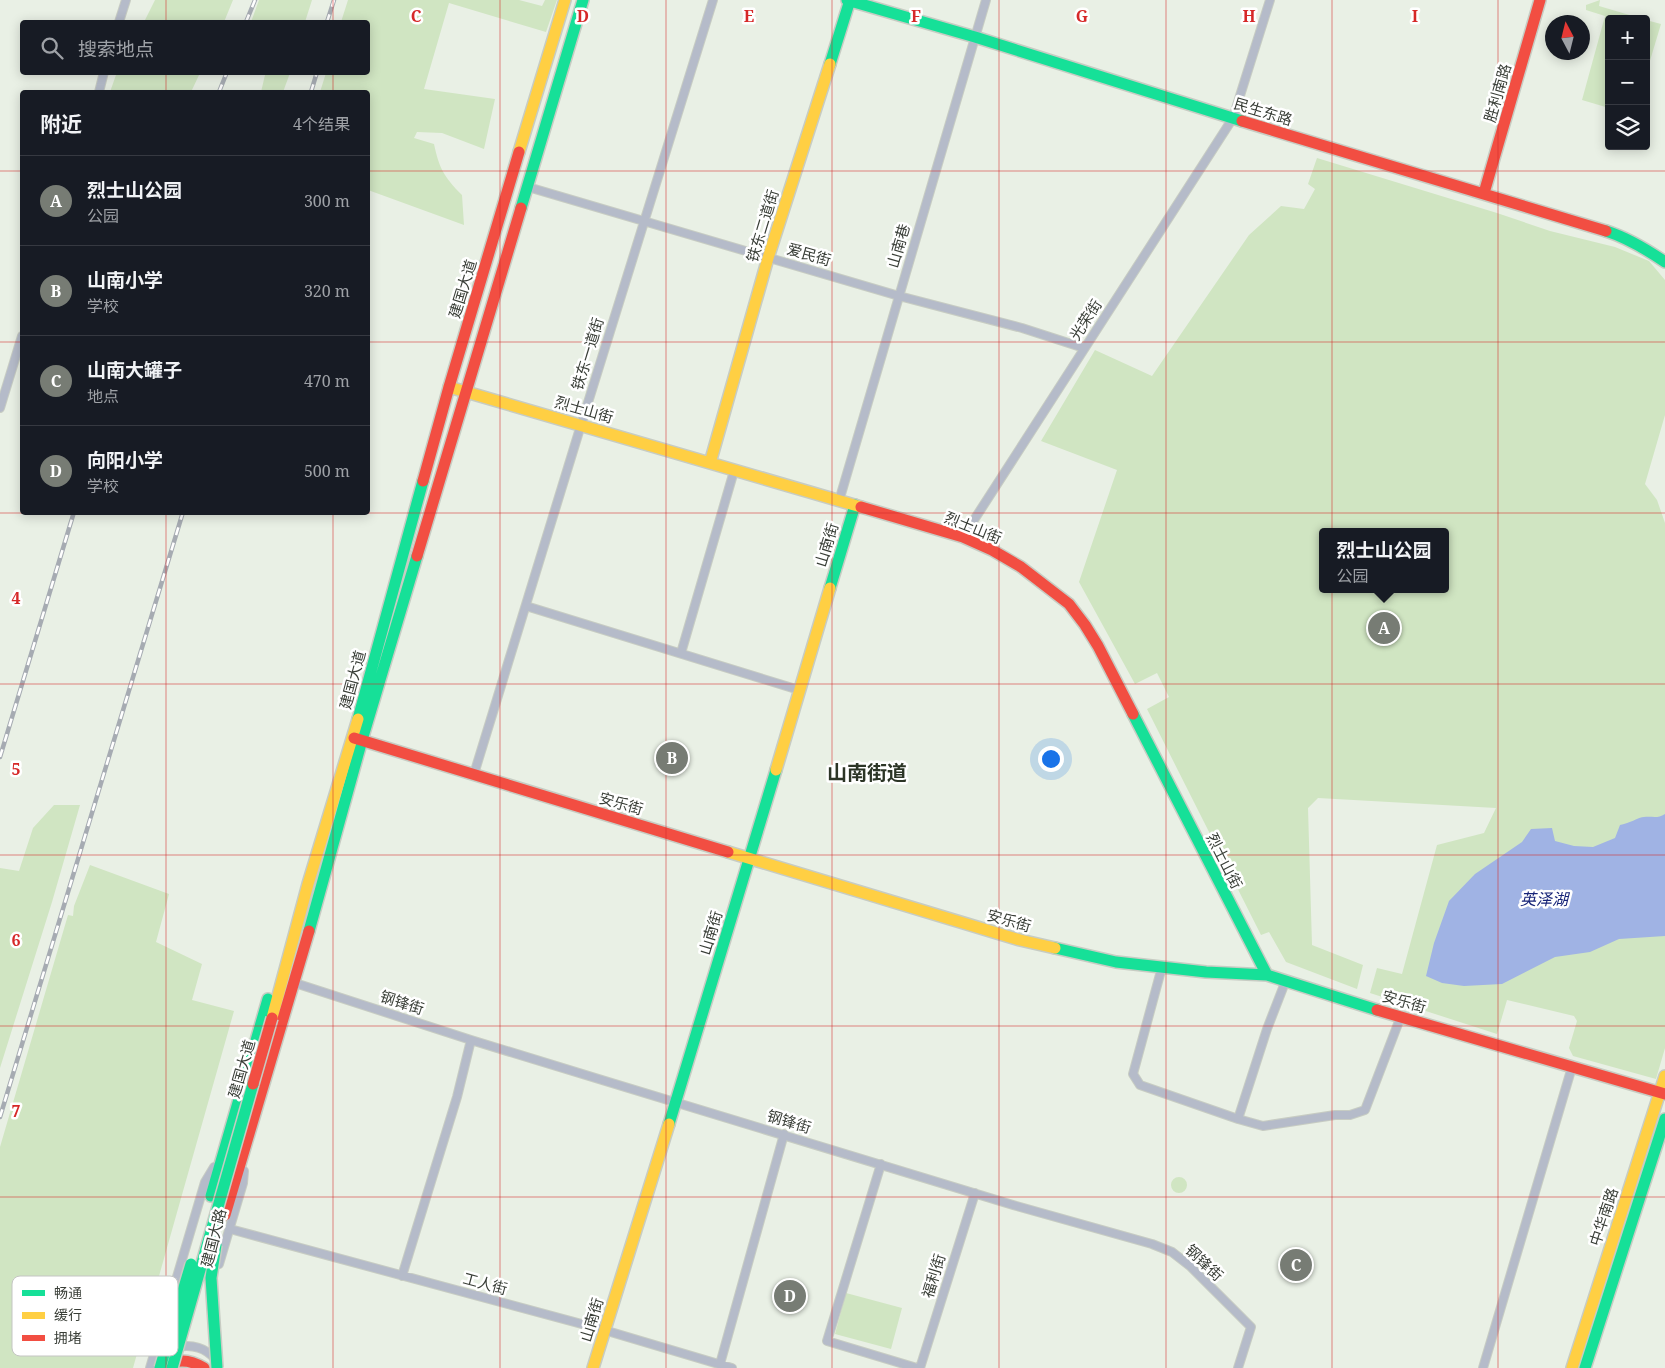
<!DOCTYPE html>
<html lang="zh">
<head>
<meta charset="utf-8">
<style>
  :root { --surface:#171b24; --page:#20242c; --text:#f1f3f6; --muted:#9ea1a6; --line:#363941; --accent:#777c74 }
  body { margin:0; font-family:"Noto Serif","Noto Sans SC",serif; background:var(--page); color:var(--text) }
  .controls { position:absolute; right:15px; top:15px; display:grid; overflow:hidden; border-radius:5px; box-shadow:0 2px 12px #0003 }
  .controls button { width:45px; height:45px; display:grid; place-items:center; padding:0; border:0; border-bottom:1px solid var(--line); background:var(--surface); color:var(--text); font:25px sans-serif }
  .compass { position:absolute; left:1545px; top:15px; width:45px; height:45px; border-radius:50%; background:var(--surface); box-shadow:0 2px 12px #0003; rotate:353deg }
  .you { position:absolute; left:1050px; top:758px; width:18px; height:18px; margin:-12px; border:4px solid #fff; border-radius:50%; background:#1a73e8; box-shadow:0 0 0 8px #1a73e833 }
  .badge { display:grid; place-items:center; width:32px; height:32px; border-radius:50%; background:var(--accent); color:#fff; font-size:16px; font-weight:700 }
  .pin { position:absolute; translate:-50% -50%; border:2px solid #fff; box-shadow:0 1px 5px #0006 }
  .popup { position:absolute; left:1319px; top:528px; width:130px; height:65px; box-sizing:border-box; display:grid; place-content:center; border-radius:5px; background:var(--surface); filter:drop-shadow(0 1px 4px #0005); font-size:16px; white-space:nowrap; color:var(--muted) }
  .popup b { font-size:19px; color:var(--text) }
  .popup::after { content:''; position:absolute; left:50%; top:100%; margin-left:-10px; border:10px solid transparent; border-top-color:var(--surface) }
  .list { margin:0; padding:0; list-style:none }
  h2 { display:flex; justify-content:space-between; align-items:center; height:65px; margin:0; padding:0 20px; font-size:21px }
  h2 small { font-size:16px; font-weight:400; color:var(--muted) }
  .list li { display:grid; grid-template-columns:32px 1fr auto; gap:15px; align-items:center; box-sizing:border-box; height:90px; padding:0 20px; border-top:1px solid var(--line) }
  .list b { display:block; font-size:19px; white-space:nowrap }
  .list p { margin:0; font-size:16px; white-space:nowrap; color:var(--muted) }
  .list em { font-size:16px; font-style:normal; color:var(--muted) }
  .icon { flex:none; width:28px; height:28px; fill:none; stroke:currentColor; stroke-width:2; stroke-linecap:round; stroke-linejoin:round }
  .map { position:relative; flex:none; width:1665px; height:1368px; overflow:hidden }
  .search { position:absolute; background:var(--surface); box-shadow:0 2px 12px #0003; left:20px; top:20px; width:350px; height:55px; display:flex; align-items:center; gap:12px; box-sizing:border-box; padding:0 18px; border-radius:5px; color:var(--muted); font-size:19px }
  .panel { position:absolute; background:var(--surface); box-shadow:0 2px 12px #0003; left:20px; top:90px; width:350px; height:425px; border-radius:5px }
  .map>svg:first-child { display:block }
  .green { fill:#d0e5c2; fill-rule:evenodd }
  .water { fill:#a0b3e4 }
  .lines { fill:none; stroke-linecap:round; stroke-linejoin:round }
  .street-casing { stroke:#c7ccc3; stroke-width:10 }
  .fast-casing { stroke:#c7ccc3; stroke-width:14 }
  .slow-casing { stroke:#c7ccc3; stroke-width:14 }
  .jam-casing { stroke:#c7ccc3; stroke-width:14 }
  .street { stroke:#b5bbc9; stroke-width:8 }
  .fast { stroke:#16e098; stroke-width:11 }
  .slow { stroke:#ffcf43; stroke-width:11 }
  .jam { stroke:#f24e42; stroke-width:11 }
  .rail-casing { stroke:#a6abb2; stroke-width:4.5 }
  .rail { stroke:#fff; stroke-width:2.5; stroke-dasharray:8; stroke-linecap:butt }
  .fast-bridge-casing { stroke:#c7ccc3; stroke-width:14; stroke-linecap:butt }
  .jam-bridge-casing { stroke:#c7ccc3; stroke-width:14; stroke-linecap:butt }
  .fast-bridge { stroke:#16e098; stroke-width:11 }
  .jam-bridge { stroke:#f24e42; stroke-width:11 }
  .grid { fill:none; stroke:#d62828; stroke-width:1; stroke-opacity:0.55 }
  .labels { text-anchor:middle; stroke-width:5; stroke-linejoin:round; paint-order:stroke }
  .street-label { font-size:15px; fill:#393e37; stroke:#fff }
  .water-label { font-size:16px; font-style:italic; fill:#172478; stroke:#fff }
  .district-label { font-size:20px; font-weight:bold; fill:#2c3526; stroke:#fff }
  .key { fill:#fff; stroke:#c4c5c3; stroke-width:1 }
  .key-label { font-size:14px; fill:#393e37 }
  .grid-label { font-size:16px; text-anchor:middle; font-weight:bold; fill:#d62828; stroke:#fff; stroke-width:5; stroke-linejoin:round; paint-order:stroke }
</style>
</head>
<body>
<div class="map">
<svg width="1665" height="1368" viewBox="0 0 1665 1368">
  <rect width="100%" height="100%" fill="#e9f0e5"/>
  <path class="green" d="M 155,0 L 233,0 L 224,22 L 144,22 Z
    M 259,0 L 312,0 L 305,22 L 251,22 Z
    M 348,0 L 519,0 L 542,6 L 545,0 L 557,0 L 546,32 L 449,3 L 424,89 L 495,99 L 484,149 L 442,133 L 417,132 L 414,138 L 434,144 C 439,168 444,177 462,195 L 464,225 L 368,190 L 368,92 L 320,92 L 326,73 L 368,72 L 368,22 L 341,22 Z
    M 1600,0 L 1599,6 L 1643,19 L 1609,19 L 1609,108 L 1582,100 L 1605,16 L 1586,10 L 1586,5 Z
    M 1646,20 L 1661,24 L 1646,74 Z
    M 117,72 L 200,72 L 200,73 L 191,92 L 110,92 Z
    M 262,73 L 290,73 L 283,92 L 261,92 L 265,75 Z
    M 1317,158 L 1497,213 L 1550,231 L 1615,247 L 1649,261 L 1665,280 L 1665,415 L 1645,484 L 1657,500 L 1665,523 L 1665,1048 L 1656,1079 L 1573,1056 L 1569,1048 L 1577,1021 L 1574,1016 L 1507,1000 L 1497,1034 L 1370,993 L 1377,968 L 1402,974 L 1437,845 L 1484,833 L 1496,808 L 1318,798 L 1308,808 L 1312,945 L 1363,965 L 1357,989 L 1286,962 L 1269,932 L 1261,935 L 1147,709 L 1169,697 L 1157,673 L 1135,684 L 1079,582 L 1117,470 L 1041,441 L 1095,350 L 1152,376 L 1249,235 L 1281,206 L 1304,209 L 1315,189 L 1308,184 ZM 1323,532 L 1445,532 L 1445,589 L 1323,589 Z
    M 54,805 L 80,805 L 52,902 L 0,1068 L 0,868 L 19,871 L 33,828 Z
    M 90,865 L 169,894 L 156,942 L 202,964 L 192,1000 L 234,1011 L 133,1368 L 0,1368 L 0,1147 L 68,915 L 73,916 L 74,906 Z
    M1171 1185a8 8 0 1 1 16 0a8 8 0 1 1-16 0Z
    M 846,1293 L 902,1308 L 891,1349 L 835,1334 Z"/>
  <path class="water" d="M 1665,814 L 1665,936 L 1619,939 L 1590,952 L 1555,957 L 1502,984 L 1464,986 L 1442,983 L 1426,976 L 1434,943 L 1449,901 L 1475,874 L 1522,842 L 1531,829 L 1552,828 L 1555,841 L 1574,846 L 1593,847 L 1615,838 L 1620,825 C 1628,824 1639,817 1644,817 C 1653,816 1657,819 1665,814 Z"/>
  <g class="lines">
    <g class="street-casing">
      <path id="street" d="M 119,22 L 126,0
        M 99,92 L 104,72
        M 528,187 L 899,296 L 1022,328 L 1084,348
        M 0,408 L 22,336
        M 839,501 L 986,0
        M 963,537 L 1233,118 L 1270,0
        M 526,606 L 799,690
        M 681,653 L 734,471
        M 474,774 L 581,425 L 713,0
        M 1162,967 L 1133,1074 L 1140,1085 L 1238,1119 L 1263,1126 L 1335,1115 L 1350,1115 L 1365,1110 L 1401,1016
        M 295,983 L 471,1040 L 602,1080 L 1013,1205 L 1152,1244 L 1172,1252 L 1190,1266 L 1251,1327 L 1238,1368
        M 1238,1119 L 1267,1029 L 1286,980
        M 881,1164 L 827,1341 L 917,1368
        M 230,1229 L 604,1330 L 732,1368
        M 219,1264 L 243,1183 L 244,1171
        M 402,1276 L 457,1097 L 471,1040
        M 178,1347 C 192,1344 206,1348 215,1359
        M 720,1364 L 784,1134
        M 150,1368 L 205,1182 L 214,1167
        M 920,1368 L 975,1193
        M 1483,1368 L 1572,1067"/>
    </g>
    <g class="fast-casing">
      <path id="fast" d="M 847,0 L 975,37 L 1242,121
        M 830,64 L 850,0
        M 521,208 L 583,0
        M 1606,231 C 1628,238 1646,249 1665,262
        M 830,588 L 855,505
        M 1133,714 L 1267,975
        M 358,719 L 423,481
        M 309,931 L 362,740 L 417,556
        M 1055,948 L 1116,962 L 1206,972 L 1267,975 L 1377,1010
        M 669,1124 L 776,770
        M 211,1196 L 268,999
        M 1585,1368 L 1665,1119"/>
    </g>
    <g class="slow-casing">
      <path id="slow" d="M 519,152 L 565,0
        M 449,387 L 861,507
        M 710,463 L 768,258 L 830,64
        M 776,770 L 830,588
        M 728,852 L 1020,940 L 1055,948
        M 272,1018 L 308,884 L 358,719
        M 593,1368 L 669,1124
        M 1572,1368 L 1665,1076"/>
    </g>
    <g class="jam-casing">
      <path id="jam" d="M 1242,121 L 1606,231
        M 1484,193 L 1540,0
        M 423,481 L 449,387 L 519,152
        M 861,507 L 963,537 L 992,550 L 1021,567 L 1069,604 L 1085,625 L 1098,646 L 1133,714
        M 417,556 L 521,208
        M 354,738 L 728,852
        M 1377,1010 L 1665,1094
        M 225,1215 L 309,931
        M 164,1367 C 177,1358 191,1360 204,1368"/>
    </g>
    <use href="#street" class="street"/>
    <use href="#fast" class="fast"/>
    <use href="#slow" class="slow"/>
    <use href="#jam" class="jam"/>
    <g class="rail-casing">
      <path id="rail" d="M 246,22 L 255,0
        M 327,22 L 334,0
        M 219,92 L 227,72
        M 311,92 L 317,72
        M 0,757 L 74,512
        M 0,1117 L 183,512"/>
    </g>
    <use href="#rail" class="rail"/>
    <g class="fast-bridge-casing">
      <path id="fast-bridge" d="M 216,1245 L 211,1278 L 217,1368
        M 160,1368 L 191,1264
        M 172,1368 L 253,1084"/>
    </g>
    <g class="jam-bridge-casing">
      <path id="jam-bridge" d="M 253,1084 L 272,1018"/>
    </g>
    <use href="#fast-bridge" class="fast-bridge"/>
    <use href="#jam-bridge" class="jam-bridge"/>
  </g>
  <path class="grid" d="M 166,0 L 166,22M 333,0 L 333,22M 500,0 L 500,1368M 666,0 L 666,1368M 832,0 L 832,1368M 999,0 L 999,1368M 1166,0 L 1166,1368M 1332,0 L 1332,1368M 1498,0 L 1498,1368M 166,72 L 166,92M 333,72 L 333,92M 0,171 L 22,171M 368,171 L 1665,171M 0,342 L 22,342M 368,342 L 1665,342M 166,512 L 166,1368M 333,512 L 333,1368M 0,513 L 1665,513M 0,684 L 1665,684M 0,855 L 1665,855M 0,1026 L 1665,1026M 0,1197 L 1665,1197"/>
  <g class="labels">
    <g class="street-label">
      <text transform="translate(1498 93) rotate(-74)" y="5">胜利南路</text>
      <text transform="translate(1263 112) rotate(17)" y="5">民生东路</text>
      <text transform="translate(763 226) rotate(-73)" y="5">铁东二道街</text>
      <text transform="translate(899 246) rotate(-74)" y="5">山南巷</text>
      <text transform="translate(809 255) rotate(16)" y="5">爱民街</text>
      <text transform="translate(463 289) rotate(-73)" y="5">建国大道</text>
      <text transform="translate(1086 320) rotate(-57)" y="5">光荣街</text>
      <text transform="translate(588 354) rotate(-73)" y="5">铁东一道街</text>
      <text transform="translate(584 410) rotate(16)" y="5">烈士山街</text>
      <text transform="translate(973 528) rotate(22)" y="5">烈士山街</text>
      <text transform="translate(827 545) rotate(-73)" y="5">山南街</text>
      <text transform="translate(353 680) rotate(-75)" y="5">建国大道</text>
      <text transform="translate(621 804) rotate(16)" y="5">安乐街</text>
      <text transform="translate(1224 861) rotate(63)" y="5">烈士山街</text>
      <text transform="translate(1009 921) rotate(16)" y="5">安乐街</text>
      <text transform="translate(711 933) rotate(-73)" y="5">山南街</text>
      <text transform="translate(1404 1002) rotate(16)" y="5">安乐街</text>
      <text transform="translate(402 1003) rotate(18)" y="5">钢锋街</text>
      <text transform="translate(242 1069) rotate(-74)" y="5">建国大道</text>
      <text transform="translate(789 1122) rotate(17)" y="5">钢锋街</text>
      <text transform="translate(1604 1217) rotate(-72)" y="5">中华南路</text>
      <text transform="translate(214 1238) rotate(-76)" y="5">建国大路</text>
      <text transform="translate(1204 1263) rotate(43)" y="5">钢锋街</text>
      <text transform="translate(934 1276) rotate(-73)" y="5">福利街</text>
      <text transform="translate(485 1284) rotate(15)" y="5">工人街</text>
      <text transform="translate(592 1320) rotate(-73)" y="5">山南街</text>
    </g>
    <g class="water-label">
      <text x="1544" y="905">英泽湖</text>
    </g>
    <g class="district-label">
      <text x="867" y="780">山南街道</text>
    </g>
  </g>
  <rect x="12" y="1276" width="166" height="80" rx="8" class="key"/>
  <rect x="22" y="1290" width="23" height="6" fill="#16e098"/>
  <rect x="22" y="1312" width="23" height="7" fill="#ffcf43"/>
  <rect x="22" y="1335" width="23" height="6" fill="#f24e42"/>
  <g class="key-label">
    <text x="54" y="1298">畅通</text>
    <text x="54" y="1320">缓行</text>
    <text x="54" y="1343">拥堵</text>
  </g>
  <g class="grid-label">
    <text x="416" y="22">C</text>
    <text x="583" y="22">D</text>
    <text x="749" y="22">E</text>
    <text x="916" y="22">F</text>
    <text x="1082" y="22">G</text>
    <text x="1249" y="22">H</text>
    <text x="1415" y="22">I</text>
    <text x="16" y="604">4</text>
    <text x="16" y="775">5</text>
    <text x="16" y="946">6</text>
    <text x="16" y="1117">7</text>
  </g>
</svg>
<div class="controls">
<button>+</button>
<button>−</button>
<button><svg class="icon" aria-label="layers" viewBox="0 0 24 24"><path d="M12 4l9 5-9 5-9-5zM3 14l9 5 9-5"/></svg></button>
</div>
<svg class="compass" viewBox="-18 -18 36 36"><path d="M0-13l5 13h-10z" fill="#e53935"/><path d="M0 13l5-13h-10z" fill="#9ea1a6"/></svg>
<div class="you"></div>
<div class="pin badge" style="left:1384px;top:628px">A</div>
<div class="popup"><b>烈士山公园</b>公园</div>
<div class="pin badge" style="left:672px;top:758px">B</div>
<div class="pin badge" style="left:1296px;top:1265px">C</div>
<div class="pin badge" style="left:790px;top:1296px">D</div>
<div class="search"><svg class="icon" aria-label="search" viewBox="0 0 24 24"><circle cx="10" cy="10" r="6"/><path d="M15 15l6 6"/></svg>搜索地点</div>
<section class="panel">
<h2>附近<small>4个结果</small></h2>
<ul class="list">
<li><span class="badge">A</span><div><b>烈士山公园</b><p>公园</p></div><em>300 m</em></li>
<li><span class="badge">B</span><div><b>山南小学</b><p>学校</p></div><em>320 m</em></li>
<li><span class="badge">C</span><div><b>山南大罐子</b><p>地点</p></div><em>470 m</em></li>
<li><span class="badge">D</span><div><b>向阳小学</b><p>学校</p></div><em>500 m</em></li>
</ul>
</section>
</div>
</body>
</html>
